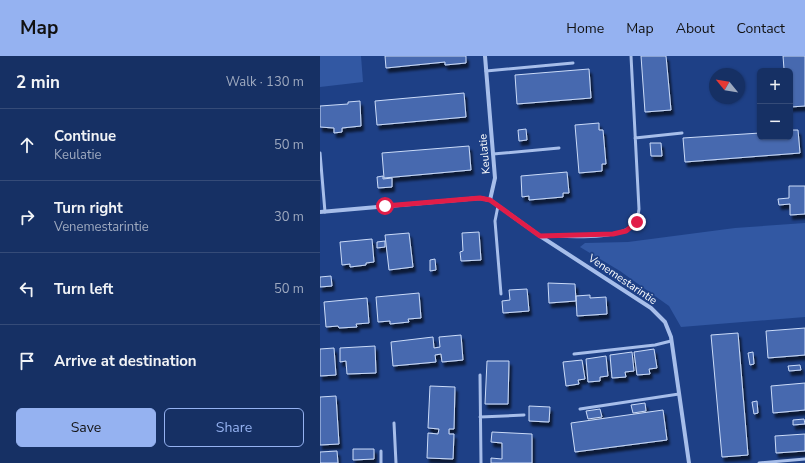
<!DOCTYPE html>
<html lang="en">
<head>
<meta charset="utf-8">
<style>
  :root { --surface:#163064; --page:#233c6d; --text:#f1f3f6; --muted:#9ea9bf; --line:#354b78; --accent:#95b2f1 }
  body { margin:0; font-family:"Nunito Sans",sans-serif; background:var(--page); color:var(--text) }
  .controls { position:absolute; right:12px; top:12px; display:grid; overflow:hidden; border-radius:6px; box-shadow:0 1px 3px #0004 }
  .controls button { width:36px; height:36px; display:grid; place-items:center; padding:0; border:0; border-bottom:1px solid var(--line); background:var(--surface); color:var(--text); font:20px sans-serif }
  .compass { position:absolute; left:389px; top:12px; width:36px; height:36px; border-radius:50%; background:var(--surface); box-shadow:0 1px 3px #0004; rotate:300deg }
  .stop { position:absolute; width:12px; height:12px; margin:-9px; border:3px solid #e11d48; border-radius:50%; background:#fff }
  .stop.end { background:#e11d48; border-color:#fff; box-shadow:0 1px 4px #0008 }
  .list { margin:0; padding:0; list-style:none }
  h2 { display:flex; justify-content:space-between; align-items:center; height:52px; margin:0; padding:0 16px; font-size:17px }
  h2 small { font-size:13px; font-weight:400; color:var(--muted) }
  .list li { display:grid; grid-template-columns:26px 1fr auto; gap:12px; align-items:center; box-sizing:border-box; height:72px; padding:0 16px; border-top:1px solid var(--line) }
  .list b { display:block; font-size:15px; white-space:nowrap }
  .list p { margin:0; font-size:13px; white-space:nowrap; color:var(--muted) }
  .list em { font-size:13px; font-style:normal; color:var(--muted) }
  .actions { display:flex; gap:8px; padding:12px 16px }
  .actions a { flex:1; padding:9px 0; border:1px solid var(--accent); border-radius:6px; text-align:center; font-size:14px; color:var(--accent) }
  .actions .main { background:var(--accent); color:#111 }
  .icon { flex:none; width:22px; height:22px; fill:none; stroke:currentColor; stroke-width:2; stroke-linecap:round; stroke-linejoin:round }
  .map { position:relative; flex:none; width:485px; height:407px; overflow:hidden }
  header { display:flex; align-items:center; gap:24px; box-sizing:border-box; height:56px; padding:0 20px; background:var(--accent); color:#111 }
  header strong { font-size:19px }
  nav { display:flex; gap:22px; margin-inline-start:auto; font-size:14px }
  main { display:flex }
  aside { flex:1; background:var(--surface) }
  .map>svg:first-child { display:block }
  .green { fill:#3258a3 }
  .building { fill:#4669af; stroke:#cbdbf8; filter:url(#shadow) }
  .lines { fill:none; stroke-linecap:round; stroke-linejoin:round }
  .service { stroke:#a7beea; stroke-width:3 }
  .minor { stroke:#a7beea; stroke-width:4 }
  .route { stroke:#e11d48; stroke-width:5 }
  .labels { text-anchor:middle; stroke-width:3.5; stroke-linejoin:round; paint-order:stroke }
  .street-label { font-size:11px; fill:#fff; stroke:#1e4086 }
</style>
</head>
<body>
<header>
<strong>Map</strong>
<nav><a>Home</a><a>Map</a><a>About</a><a>Contact</a></nav>
</header>
<main>
<aside>
<h2>2 min<small>Walk · 130 m</small></h2>
<ul class="list">
<li><svg class="icon" aria-label="ahead" viewBox="0 0 24 24"><path d="M12 20V5M6 11l6-6 6 6"/></svg><div><b>Continue</b><p>Keulatie</p></div><em>50 m</em></li>
<li><svg class="icon" aria-label="right" viewBox="0 0 24 24"><path d="M7 20v-9h11M14 6l5 5-5 5"/></svg><div><b>Turn right</b><p>Venemestarintie</p></div><em>30 m</em></li>
<li><svg class="icon" aria-label="left" viewBox="0 0 24 24"><path d="M17 20v-9H6M10 6l-5 5 5 5"/></svg><div><b>Turn left</b></div><em>50 m</em></li>
<li><svg class="icon" aria-label="arrive" viewBox="0 0 24 24"><path d="M6 21V4h12l-3 4 3 4H6"/></svg><div><b>Arrive at destination</b></div></li>
</ul>
<div class="actions"><a class="main">Save</a><a>Share</a></div>
</aside>
<div class="map">
<svg width="485" height="407" viewBox="0 0 485 407">
  <defs>
    <filter id="shadow"><feDropShadow dx="2.5" dy="4.5" stdDeviation="1" flood-color="#0009"/></filter>
  </defs>
  <rect width="100%" height="100%" fill="#1e4086"/>
  <path class="green" d="M 0,0 L 41,0 L 43,26 L 0,31 Z
    M 485,167 L 485,261 L 361,271 L 349,250 L 300,215 L 260,191 L 265,187 L 308,186 L 415,172 Z"/>
  <path class="building" d="M 65,0 L 146,0 L 146,7 L 125,9 L 125,6 L 66,12 Z
    M 321,0 L 346,0 L 351,54 L 325,56 Z
    M 463,0 L 485,0 L 485,50 L 470,51 L 470,15 L 454,15 L 454,13 L 464,13 Z
    M 269,13 L 271,42 L 197,48 L 195,19 Z
    M 144,37 L 146,61 L 57,69 L 55,45 Z
    M 40,45 L 41,70 L 22,72 L 22,76 L 14,77 L 14,72 L 0,71 L 0,50 L 28,48 L 28,46 Z
    M 279,67 L 279,74 L 283,74 L 286,108 L 282,108 L 282,115 L 259,117 L 255,69 Z
    M 206,73 L 207,84 L 199,85 L 198,74 Z
    M 470,74 L 478,74 L 480,97 L 365,106 L 363,82 L 440,77 L 440,81 L 470,81 Z
    M 330,87 L 341,87 L 342,100 L 331,100 Z
    M 149,90 L 151,114 L 64,122 L 62,97 Z
    M 247,116 L 249,137 L 243,137 L 243,141 L 209,144 L 209,140 L 202,141 L 201,120 Z
    M 63,120 L 63,123 L 72,122 L 72,131 L 58,132 L 57,121 Z
    M 469,130 L 485,130 L 485,158 L 470,159 L 470,148 L 459,149 L 458,143 L 469,142 Z
    M 159,176 L 161,204 L 141,205 L 140,196 L 143,195 L 142,177 Z
    M 89,177 L 93,211 L 69,214 L 65,179 Z
    M 52,183 L 54,206 L 46,207 L 46,209 L 30,211 L 30,208 L 22,209 L 20,186 Z
    M 65,185 L 65,191 L 57,192 L 57,186 Z
    M 115,203 L 116,214 L 110,215 L 110,204 Z
    M 11,220 L 12,230 L 0,231 L 0,221 Z
    M 228,227 L 255,228 L 256,245 L 229,247 Z
    M 207,233 L 209,255 L 183,257 L 182,245 L 190,244 L 189,234 Z
    M 99,237 L 101,262 L 88,263 L 89,266 L 70,268 L 70,265 L 58,266 L 56,241 Z
    M 270,239 L 270,242 L 286,241 L 287,258 L 257,260 L 256,240 Z
    M 47,242 L 49,267 L 36,268 L 37,271 L 19,272 L 18,270 L 6,271 L 4,246 Z
    M 485,272 L 485,299 L 448,302 L 446,275 Z
    M 418,277 L 428,399 L 402,401 L 391,279 Z
    M 141,279 L 143,304 L 122,306 L 121,298 L 115,299 L 116,306 L 73,310 L 71,286 L 113,281 L 114,292 L 120,291 L 119,281 Z
    M 55,290 L 56,317 L 27,318 L 26,305 L 20,306 L 20,292 Z
    M 14,292 L 16,319 L 0,320 L 0,293 Z
    M 334,293 L 337,312 L 329,313 L 330,318 L 317,319 L 314,296 Z
    M 312,296 L 314,315 L 305,316 L 306,321 L 292,322 L 290,299 Z
    M 433,296 L 434,308 L 430,309 L 428,297 Z
    M 286,300 L 288,320 L 280,321 L 280,325 L 268,326 L 266,303 Z
    M 262,304 L 265,323 L 258,324 L 259,328 L 246,330 L 243,306 Z
    M 167,305 L 189,305 L 188,348 L 165,348 Z
    M 480,309 L 481,314 L 469,315 L 468,310 Z
    M 485,327 L 485,354 L 453,357 L 451,330 Z
    M 110,330 L 135,331 L 134,373 L 129,373 L 129,378 L 134,378 L 133,403 L 107,402 L 108,377 L 118,378 L 119,373 L 108,372 Z
    M 16,340 L 19,388 L 0,389 L 0,341 Z
    M 437,345 L 438,357 L 434,358 L 432,346 Z
    M 325,347 L 326,355 L 313,357 L 311,349 Z
    M 209,350 L 230,351 L 229,366 L 209,365 Z
    M 280,353 L 282,361 L 268,363 L 266,355 Z
    M 343,354 L 347,384 L 255,396 L 251,367 Z
    M 484,363 L 485,368 L 473,369 L 473,364 Z
    M 172,376 L 212,378 L 212,407 L 171,407 L 171,402 L 182,403 L 182,387 L 171,386 Z
    M 485,378 L 485,395 L 456,397 L 455,380 Z
    M 33,393 L 54,393 L 54,403 L 33,404 Z
    M 17,395 L 18,407 L 0,407 L 0,396 Z"/>
  <g class="lines">
    <path class="service" d="M 166,15 L 253,7
      M 315,82 L 362,77
      M 0,97 L 5,156
      M 173,98 L 239,92
      M 178,150 L 175,165 L 181,238
      M 220,180 C 246,180 300,186 317,166 L 319,153 L 311,0
      M 254,298 L 335,289 L 351,285
      M 160,319 L 161,407
      M 260,353 L 359,338
      M 160,361 L 204,359
      M 74,367 L 76,407
      M 61,395 L 61,407
      M 439,407 L 485,403"/>
    <path class="minor" d="M 170,144 L 220,180 L 331,252 L 345,266 L 351,281 L 369,407
      M 0,156 L 160,142 L 170,144 L 175,122 L 165,0"/>
  </g>
  <g class="lines">
    <path class="route" d="M 65,150 L 160,142 L 170,144 L 220,180 L 293,178 L 306,175 L 317,166"/>
  </g>
  <g class="labels">
    <g class="street-label">
      <text transform="translate(164 98) rotate(-95)" y="4">Keulatie</text>
      <text transform="translate(303 223) rotate(34)" y="4">Venemestarintie</text>
    </g>
  </g>
</svg>
<div class="controls">
<button>+</button>
<button>−</button>
</div>
<svg class="compass" viewBox="-18 -18 36 36"><path d="M0-13l5 13h-10z" fill="#e53935"/><path d="M0 13l5-13h-10z" fill="#9ea9bf"/></svg>
<div class="stop" style="left:65px;top:150px"></div>
<div class="stop end" style="left:317px;top:166px"></div>
</div>
</main>
</body>
</html>
